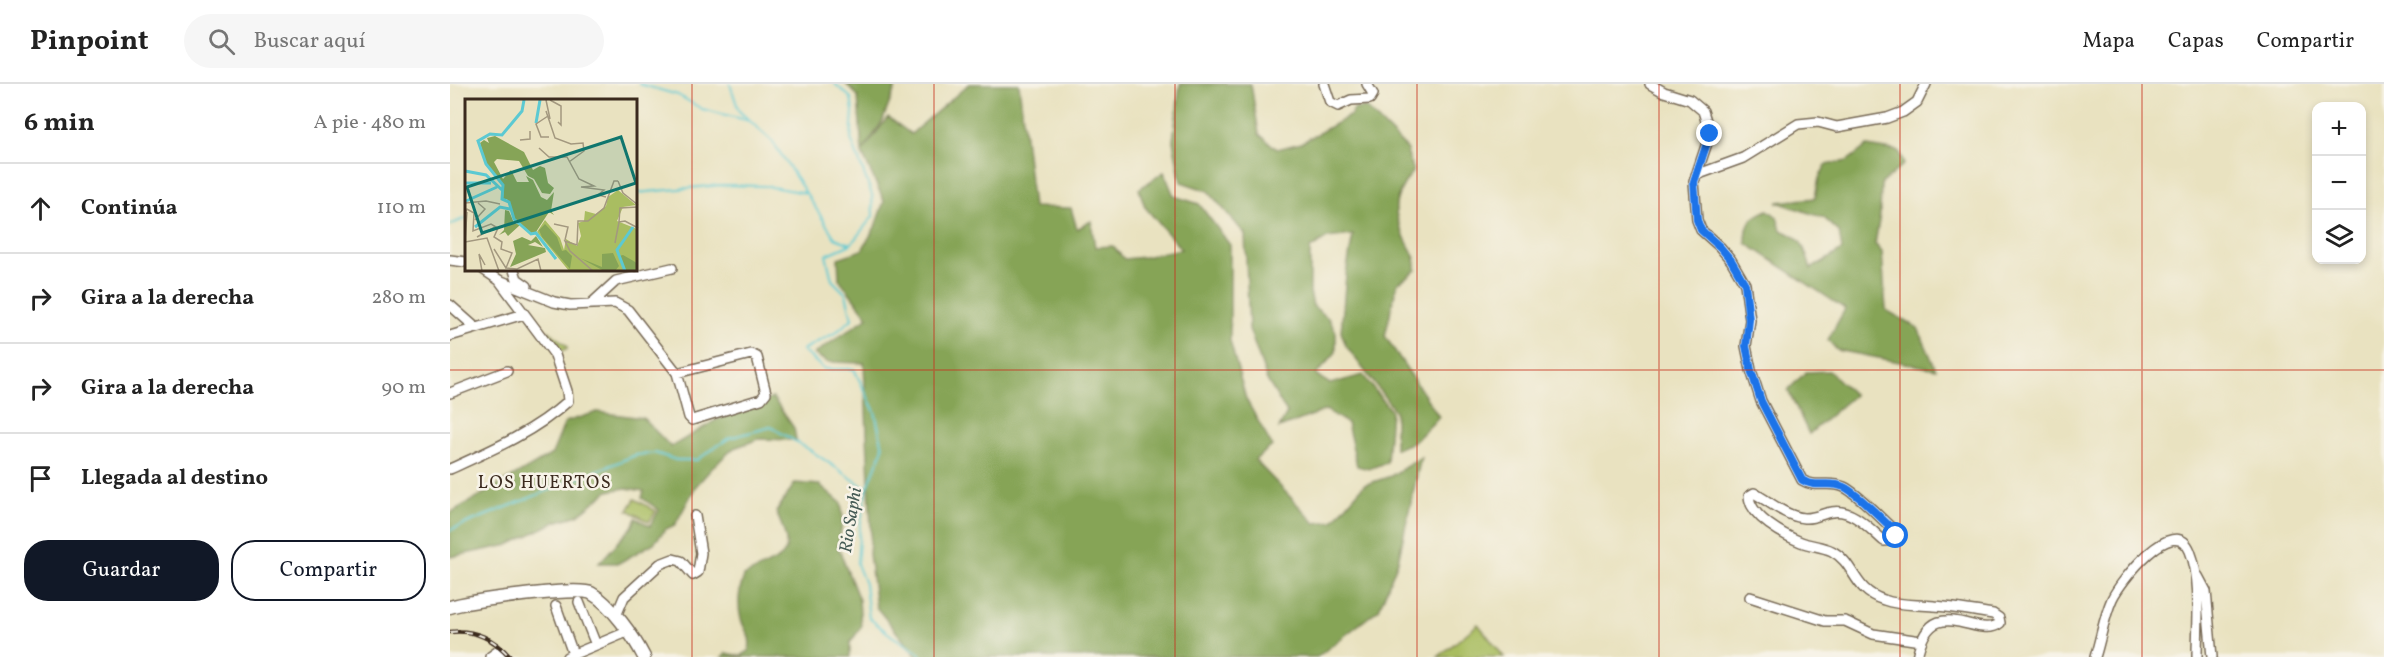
<!DOCTYPE html>
<html lang="es">
<head>
<meta charset="utf-8">
<style>
  :root { --surface:#fff; --page:#f6f6f6; --text:#222; --muted:#767676; --line:#e0e0e0; --accent:#111827 }
  body { margin:0; font-family:Vollkorn,serif; background:var(--page); color:var(--text) }
  .controls { position:absolute; right:18px; top:18px; display:grid; overflow:hidden; border-radius:12px; box-shadow:0 3px 9px #0003 }
  .controls button { width:54px; height:54px; display:grid; place-items:center; padding:0; border:0; border-bottom:2px solid var(--line); background:var(--surface); color:var(--text); font:30px sans-serif }
  .stop { position:absolute; width:18px; height:18px; margin:-14px; border:4px solid #1a73e8; border-radius:50%; background:#fff }
  .stop.end { background:#1a73e8; border-color:#fff; box-shadow:0 2px 6px #0008 }
  .list { margin:0; padding:0; list-style:none }
  h2 { display:flex; justify-content:space-between; align-items:center; height:78px; margin:0; padding:0 24px; font-size:26px }
  h2 small { font-size:20px; font-weight:400; color:var(--muted) }
  .list li { display:grid; grid-template-columns:39px 1fr auto; gap:18px; align-items:center; box-sizing:border-box; height:90px; padding:0 24px; border-top:2px solid var(--line) }
  .list b { display:block; font-size:22px; white-space:nowrap }
  .list em { font-size:20px; font-style:normal; color:var(--muted) }
  .actions { display:flex; gap:12px; padding:18px 24px }
  .actions a { flex:1; padding:14px 0; border:2px solid var(--accent); border-radius:24px; text-align:center; font-size:21px; color:var(--accent) }
  .actions .main { background:var(--accent); color:#fff }
  .icon { flex:none; width:33px; height:33px; fill:none; stroke:currentColor; stroke-width:2; stroke-linecap:round; stroke-linejoin:round }
  .map { position:relative; flex:none; width:1934px; height:573px; overflow:hidden }
  header { display:flex; align-items:center; gap:36px; box-sizing:border-box; height:84px; padding:0 30px; background:var(--surface); border-bottom:2px solid var(--line) }
  header strong { font-size:28px }
  nav { display:flex; gap:33px; margin-inline-start:auto; font-size:21px }
  .search { width:420px; height:54px; background:var(--page); display:flex; align-items:center; gap:15px; box-sizing:border-box; padding:0 21px; border-radius:33px; color:var(--muted); font-size:22px }
  main { display:flex }
  aside { flex:1; background:var(--surface) }
  .map>svg:first-child { display:block }
  .green { fill:#a9bd61; stroke:#727440; stroke-width:1.5 }
  .forest { fill:#86a457; stroke:#60673a; stroke-width:1.5 }
  .lines { fill:none; stroke-linecap:round; stroke-linejoin:round }
  .stream { stroke:#5cc9d2; stroke-width:2 }
  .minor-casing { stroke:#786a57; stroke-width:12 }
  .major-casing { stroke:#786a57; stroke-width:15 }
  .minor { stroke:#fff; stroke-width:9 }
  .major { stroke:#fff; stroke-width:12 }
  .rail-casing { stroke:#3b2a1e; stroke-width:4.5 }
  .rail { stroke:#f7f3e8; stroke-width:2; stroke-dasharray:7; stroke-linecap:butt }
  .route { stroke:#1a73e8; stroke-width:8 }
  .grid { fill:none; stroke:#c8321e; stroke-width:1.5; stroke-opacity:0.55 }
  .labels { text-anchor:middle; stroke-width:5; stroke-linejoin:round; paint-order:stroke }
  .neighbourhood-label { font-size:18px; letter-spacing:1.5px; fill:#3b2a1e; stroke:#f7f3e8 }
  .water-label { font-size:18px; font-style:italic; fill:#455a54; stroke:#f7f3e8 }
  .inset-river { fill:none; stroke:#5cc9d2; stroke-width:3 }
  .inset-road { fill:none; stroke:#a3987f; stroke-width:1.5 }
  .view { fill:#0f766e; fill-opacity:0.15; stroke:#0f766e; stroke-width:3 }
  .inset-edge { fill:none; stroke:#3b2a1e; stroke-width:3 }
</style>
</head>
<body>
<header>
<strong>Pinpoint</strong>
<div class="search"><svg class="icon" aria-label="search" viewBox="0 0 24 24"><circle cx="10" cy="10" r="6"/><path d="M15 15l6 6"/></svg>Buscar aquí</div>
<nav><a>Mapa</a><a>Capas</a><a>Compartir</a></nav>
</header>
<main>
<aside>
<h2>6 min<small>A pie · 480 m</small></h2>
<ul class="list">
<li><svg class="icon" aria-label="ahead" viewBox="0 0 24 24"><path d="M12 20V5M6 11l6-6 6 6"/></svg><div><b>Continúa</b></div><em>110 m</em></li>
<li><svg class="icon" aria-label="right" viewBox="0 0 24 24"><path d="M7 20v-9h11M14 6l5 5-5 5"/></svg><div><b>Gira a la derecha</b></div><em>280 m</em></li>
<li><svg class="icon" aria-label="right" viewBox="0 0 24 24"><path d="M7 20v-9h11M14 6l5 5-5 5"/></svg><div><b>Gira a la derecha</b></div><em>90 m</em></li>
<li><svg class="icon" aria-label="arrive" viewBox="0 0 24 24"><path d="M6 21V4h12l-3 4 3 4H6"/></svg><div><b>Llegada al destino</b></div></li>
</ul>
<div class="actions"><a class="main">Guardar</a><a>Compartir</a></div>
</aside>
<div class="map">
<svg width="1934" height="573" viewBox="0 0 1934 573">
  <rect width="100%" height="100%" fill="#f7f3e8"/>
  <filter id="ink" filterUnits="userSpaceOnUse"><feTurbulence type="fractalNoise" baseFrequency=".0167" numOctaves="2"/><feDisplacementMap in="SourceGraphic" scale="12" xChannelSelector="R" yChannelSelector="G"/><feConvolveMatrix kernelMatrix="1 2 1 2 8 2 1 2 1" color-interpolation-filters="sRGB"/></filter>
  <filter id="wash" filterUnits="userSpaceOnUse"><feTurbulence type="fractalNoise" baseFrequency=".008" numOctaves="4" result="noise"/><feDisplacementMap in="SourceGraphic" scale="24" xChannelSelector="R" yChannelSelector="G"/><feGaussianBlur stdDeviation="1.35" result="paint"/><feColorMatrix in="noise" values="0 0 0 0 0 0 0 0 0 0 0 0 0 0 0 0 0 1.4 0 .05"/><feComposite in="paint" operator="in"/></filter>
  <g filter="url(#wash)">
    <rect width="100%" height="100%" fill="#e9e2c0"/>
    <path class="green" d="M 99,247 L 117,262 L 117,265 L 108,268 L 95,250 Z
      M 185,415 L 206,427 L 199,438 L 178,426 Z
      M 1028,540 L 1054,573 L 988,573 Z"/>
    <path class="forest" d="M 396,0 L 447,0 L 432,38 L 413,67 L 438,33 L 461,50 L 519,0 L 569,0 L 583,123 L 621,124 L 627,145 L 641,137 L 645,163 L 663,162 L 674,175 L 694,173 L 731,165 L 695,123 L 689,105 L 714,88 L 724,112 L 749,120 L 780,161 L 780,257 L 796,315 L 822,362 L 805,376 L 865,439 L 883,437 L 914,401 L 941,392 L 971,373 L 948,477 L 929,525 L 867,573 L 467,573 L 426,523 L 419,470 L 421,446 L 414,279 L 377,278 L 364,270 L 418,233 L 389,195 L 388,174 L 412,166 L 425,143 L 434,117 L 412,69 L 408,12 Z
      M 730,0 L 801,0 L 809,50 L 827,65 L 851,59 L 901,31 L 904,25 L 916,24 L 956,64 L 963,87 C 941,116 941,128 958,160 C 963,170 967,175 966,186 L 947,200 L 935,252 L 989,333 L 964,358 L 945,365 L 945,327 L 896,262 L 891,248 L 896,190 L 903,151 L 877,154 L 860,165 L 860,208 L 863,222 L 878,234 L 886,248 L 886,268 L 866,291 L 880,300 L 913,291 L 941,327 L 937,378 L 919,385 L 907,382 L 897,339 L 876,326 L 829,344 L 837,329 L 817,296 L 799,245 L 795,150 L 758,107 L 731,98 L 723,57 Z
      M 1417,62 L 1449,67 L 1454,80 L 1431,100 L 1430,131 L 1425,160 L 1432,168 L 1436,226 L 1468,244 L 1486,285 L 1387,266 L 1378,256 L 1395,225 L 1296,159 C 1296,139 1299,134 1318,126 L 1327,133 L 1331,146 C 1354,154 1354,164 1361,185 L 1392,166 L 1389,148 L 1374,134 L 1327,118 L 1365,114 L 1369,94 L 1376,81 L 1397,77 Z
      M 1379,287 L 1404,311 L 1359,350 L 1338,306 L 1356,288 Z
      M 323,314 L 344,344 L 346,356 L 309,355 L 284,364 L 264,382 L 246,402 L 225,441 L 216,445 L 204,459 L 169,479 L 149,479 L 182,443 L 186,434 L 200,442 L 209,426 L 192,414 L 194,407 L 176,404 L 158,407 L 128,431 L 105,438 L 59,461 L 0,473 L 0,429 L 102,370 L 115,338 L 147,328 L 193,334 L 221,363 L 266,336 Z
      M 345,399 L 370,401 L 391,419 L 393,435 L 388,463 L 409,516 L 411,543 L 400,559 L 400,573 L 272,573 L 276,569 L 291,572 L 299,567 C 302,550 295,549 291,535 C 287,519 289,507 294,492 C 334,471 348,476 326,428 Z"/>
    <g class="lines">
      <path class="stream" d="M 189,0 L 228,11 L 252,25 L 300,37
        M 280,0 L 289,27 L 323,58 L 385,154 L 401,160
        M 385,0 L 401,14 L 403,27 L 401,55 L 422,111 L 423,132 L 401,160 L 376,171 L 382,196 L 396,210 L 402,235 L 385,249 L 352,266 L 374,285 L 404,285 L 425,328 L 433,364 L 417,405 L 410,442 L 407,480 L 415,500 L 419,534 L 442,552 L 469,569 L 471,573
        M 186,109 L 271,101 L 316,102 L 356,109
        M 0,141 L 16,134
        M 0,446 L 186,371 L 205,369 L 226,376 L 247,376 L 279,354 L 321,343 L 360,366 L 417,405"/>
    </g>
  </g>
  <g filter="url(#ink)">
    <g class="lines">
      <g class="minor-casing">
        <path id="minor" d="M 874,0 L 880,18 L 888,22 L 901,16 L 920,15 L 923,10 L 917,0
          M 1200,0 L 1214,8 L 1240,16 L 1253,27 L 1260,50 L 1244,98 L 1247,136 L 1251,146 L 1270,163 L 1281,176 L 1295,200 L 1300,236 L 1296,262 L 1301,286 L 1311,317 L 1352,396 C 1366,405 1379,396 1394,403 C 1409,410 1432,436 1445,447 L 1444,456 L 1434,457 C 1420,445 1402,424 1382,428 C 1372,429 1365,435 1354,434 C 1335,432 1320,418 1304,409 L 1299,412 C 1300,433 1334,451 1351,458 C 1361,462 1372,462 1382,467 C 1406,480 1402,506 1434,516 C 1450,522 1467,520 1484,522 C 1503,523 1523,527 1543,530 L 1549,534 L 1550,539 C 1528,558 1481,504 1467,573
          M 1246,91 L 1293,74 L 1348,40 L 1368,38 L 1387,43 L 1437,34 L 1453,28 L 1467,18 L 1476,0
          M 0,176 L 16,178
          M 64,186 L 67,195 L 77,202
          M 49,196 L 104,218 L 120,221 L 165,219 L 178,226 L 227,289 L 301,270 L 307,273 L 316,309 L 311,315 L 242,336 L 239,333 L 227,289
          M 141,220 L 166,197 L 222,184
          M 0,221 L 26,244
          M 0,252 L 74,230
          M 0,309 L 57,287
          M 0,385 C 40,367 86,347 118,317 L 117,307 L 105,271 L 49,196 L 34,186
          M 1748,492 L 1756,507 L 1762,573
          M 1300,513 L 1375,537 L 1395,537 L 1423,550 L 1471,557
          M 129,518 L 146,561
          M 106,522 L 123,570
          M 166,532 L 174,513 L 210,480 L 223,475 L 231,477 L 243,491 L 248,488 L 251,469 L 245,432
          M 40,573 L 47,568 L 53,573
          M 117,573 L 177,548
          M 1645,573 C 1651,554 1654,533 1662,515 C 1670,498 1724,428 1740,467 C 1752,496 1747,542 1747,573"/>
      </g>
      <g class="major-casing">
        <path id="major" d="M 0,523 C 18,517 128,502 141,509 C 161,520 184,553 194,573"/>
      </g>
      <use href="#minor" class="minor"/>
      <use href="#major" class="major"/>
      <g class="rail-casing">
        <path id="rail" d="M 0,548 C 24,545 45,555 60,573"/>
      </g>
      <use href="#rail" class="rail"/>
    </g>
  </g>
  <g class="lines" filter="url(#ink)">
    <path class="route" d="M 1260,50 L 1244,98 L 1247,136 L 1251,146 L 1270,163 L 1281,176 L 1295,200 L 1299,236 L 1296,262 L 1301,286 L 1311,317 L 1352,396 C 1366,405 1379,396 1394,403 C 1409,410 1432,436 1445,447 L 1446,452"/>
  </g>
  <path class="grid" d="M 242,0 L 242,573M 484,0 L 484,573M 725,0 L 725,573M 967,0 L 967,573M 1209,0 L 1209,573M 1450,0 L 1450,573M 1692,0 L 1692,573M 0,286 L 1934,286"/>
  <g class="labels">
    <g class="neighbourhood-label">
      <text x="95" y="404">LOS HUERTOS</text>
    </g>
    <g class="water-label">
      <text transform="translate(400 436) rotate(-81)" y="6">Rio Saphi</text>
    </g>
  </g>
  <g transform="translate(15 15)">
    <rect width="172" height="172" fill="#e9e2c0"/>
    <path d="M 153,91 L 171,106 L 158,108 L 152,122 L 172,130 L 172,164 L 154,157 L 158,172 L 104,172 L 72,133 L 80,121 L 95,139 L 99,151 L 101,140 L 112,147 L 116,137 L 113,124 L 119,122 L 120,112 L 131,115 L 141,107 L 143,98 Z" fill="#a9bd61"/>
    <path d="M 30,37 L 59,53 L 68,71 L 75,67 L 80,69 L 83,84 L 89,89 L 85,95 L 77,94 L 69,80 L 63,77 L 54,62 L 32,60 L 29,63 L 38,80 L 46,71 L 52,83 L 64,83 L 61,77 L 68,81 L 76,98 L 82,101 L 89,93 L 86,112 L 89,116 L 84,113 L 71,133 L 66,134 L 49,119 L 42,100 L 38,100 L 39,86 L 21,65 L 15,44 L 19,41 L 24,44 L 22,39 ZM 40,111 L 44,112 L 49,124 L 55,126 L 43,137 L 40,133 L 34,136 L 39,131 ZM 80,125 L 92,138 L 97,152 L 101,151 L 107,157 L 105,170 L 77,138 L 74,131 ZM 57,138 L 66,142 L 71,137 L 78,148 L 70,143 L 63,146 L 80,149 L 81,153 L 45,168 L 51,155 L 48,142 ZM 148,154 L 154,167 L 150,172 L 139,172 L 115,159 L 137,168 L 137,155 ZM 158,156 L 172,164 L 172,172 L 158,172 L 154,157 Z" fill="#86a457"/>
    <path class="inset-river" d="M 59,1 L 57,12 L 37,36 L 25,35 L 13,42 L 21,65 L 38,86 L 37,100 L 44,103 L 49,120 L 66,135 L 71,134 L 91,160M 71,24 L 75,1M 0,72 L 21,76 L 37,91M 0,84 L 26,84M 1,102 L 32,88M 10,128 L 35,108 L 45,110M 160,172 L 152,151 L 168,128"/>
    <path class="inset-road" d="M 81,1 L 85,20M 85,1 L 96,7 L 96,26 L 93,23M 81,12 L 90,39 L 106,45 L 118,44 L 119,52 L 104,63M 83,17 L 71,25 L 76,38 L 84,38M 55,41 L 65,40 L 65,32M 74,49 L 84,58 L 102,58 L 114,80 L 129,87 L 116,88 L 139,91 L 133,96 L 141,98M 153,82 L 158,94 L 173,106M 0,104 L 21,102 L 35,105M 0,115 L 2,110 L 9,114 L 8,132 L 26,125 L 33,129 L 29,138 L 37,143 L 36,150 L 47,154 L 41,169 L 52,170 L 73,160 L 76,172M 10,121 L 20,110 L 13,104M 154,123 L 155,109 L 173,108M 154,123 L 160,122 L 173,129M 89,125 L 103,128 L 100,141M 12,138 L 30,128M 0,142 L 2,113M 0,143 L 22,139 L 34,172M 150,144 L 154,123M 29,150 L 41,169M 17,172 L 14,155 L 20,166M 128,172 L 105,152 L 100,142 L 112,146 L 113,122 L 123,122 L 139,109 L 149,82 L 153,82"/>
    <path class="view" d="M 156,38 L 171,84 L 17,134 L 2,88 Z"/>
    <rect width="172" height="172" class="inset-edge"/>
  </g>
</svg>
<div class="controls">
<button>+</button>
<button>−</button>
<button><svg class="icon" aria-label="layers" viewBox="0 0 24 24"><path d="M12 4l9 5-9 5-9-5zM3 14l9 5 9-5"/></svg></button>
</div>
<div class="stop" style="left:1446px;top:452px"></div>
<div class="stop end" style="left:1260px;top:50px"></div>
</div>
</main>
</body>
</html>
